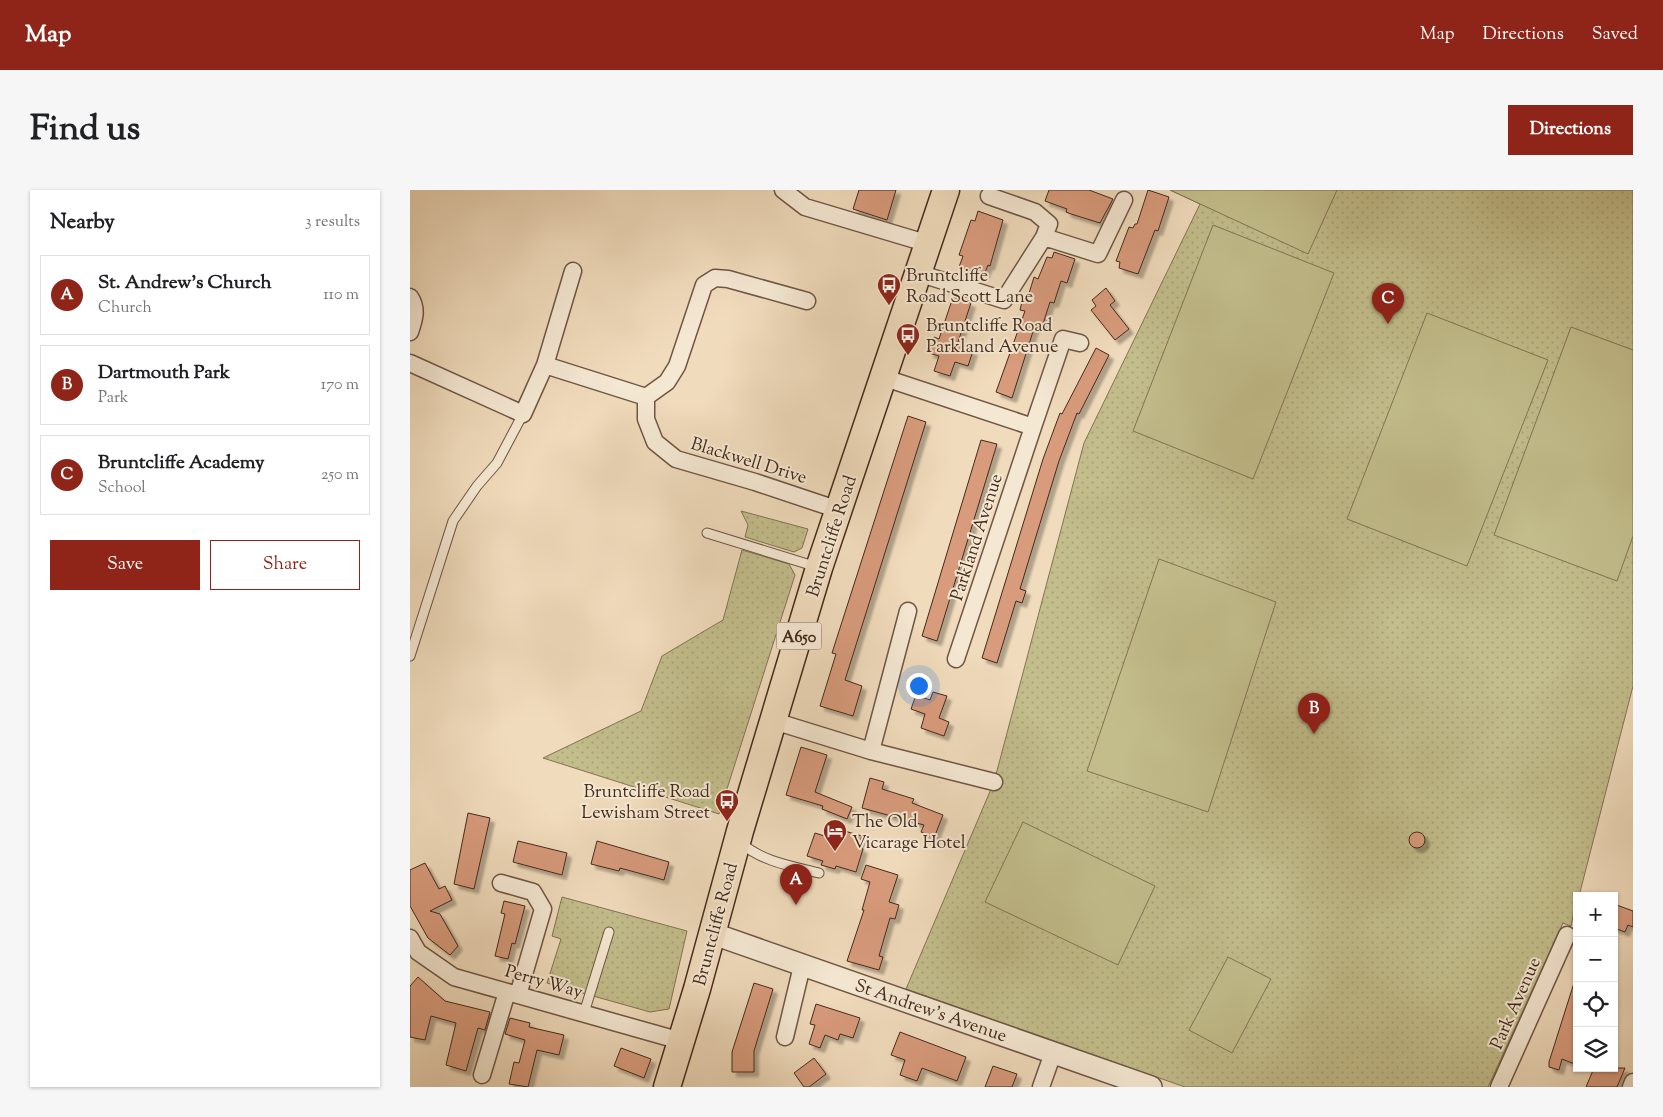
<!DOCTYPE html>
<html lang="en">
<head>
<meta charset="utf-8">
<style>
  :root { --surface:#fff; --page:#f6f6f6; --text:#202124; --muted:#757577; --line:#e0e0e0; --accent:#8f2418 }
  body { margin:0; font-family:"Sorts Mill Goudy",serif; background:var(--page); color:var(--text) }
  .controls { position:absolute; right:15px; bottom:15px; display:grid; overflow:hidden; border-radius:0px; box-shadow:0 1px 4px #0004 }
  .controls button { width:45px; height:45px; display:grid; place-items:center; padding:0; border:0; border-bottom:1px solid var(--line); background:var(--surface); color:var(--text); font:25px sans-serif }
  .you { position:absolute; left:508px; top:495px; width:18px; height:18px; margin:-12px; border:4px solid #fff; border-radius:50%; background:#1a73e8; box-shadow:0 0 0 8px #1a73e833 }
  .badge { display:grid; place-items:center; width:32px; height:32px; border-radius:50%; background:var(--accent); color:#fff; font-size:16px; font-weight:700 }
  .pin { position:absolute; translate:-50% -41px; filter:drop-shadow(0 1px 2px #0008) }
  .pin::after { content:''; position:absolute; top:26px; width:18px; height:15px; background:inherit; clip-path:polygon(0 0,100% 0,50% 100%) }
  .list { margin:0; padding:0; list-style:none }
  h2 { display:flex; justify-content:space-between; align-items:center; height:65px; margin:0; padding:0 20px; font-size:21px }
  h2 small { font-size:16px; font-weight:400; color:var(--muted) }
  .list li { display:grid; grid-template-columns:32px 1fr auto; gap:15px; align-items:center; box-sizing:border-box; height:80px; margin:0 10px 10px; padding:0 10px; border:1px solid var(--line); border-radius:0px }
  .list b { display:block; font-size:19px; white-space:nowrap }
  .list p { margin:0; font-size:16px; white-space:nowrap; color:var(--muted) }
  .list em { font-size:16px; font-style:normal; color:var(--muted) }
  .actions { display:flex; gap:10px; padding:15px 20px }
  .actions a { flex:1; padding:11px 0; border:1px solid var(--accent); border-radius:0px; text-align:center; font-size:18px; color:var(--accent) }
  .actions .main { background:var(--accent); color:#fff }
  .icon { flex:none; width:28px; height:28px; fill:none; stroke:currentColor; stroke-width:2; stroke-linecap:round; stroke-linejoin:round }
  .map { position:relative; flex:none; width:1223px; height:897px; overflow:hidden; border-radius:0px }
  header { display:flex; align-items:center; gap:30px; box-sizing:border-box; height:70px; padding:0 25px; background:var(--accent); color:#fff }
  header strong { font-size:24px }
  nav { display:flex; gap:28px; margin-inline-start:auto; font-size:18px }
  .intro { display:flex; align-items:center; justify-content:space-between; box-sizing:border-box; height:120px; padding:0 30px }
  h1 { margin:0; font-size:35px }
  .button { padding:12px 22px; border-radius:0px; background:var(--accent); color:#fff; font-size:18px; font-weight:700 }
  main { display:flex; gap:30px; padding:0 30px }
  aside { flex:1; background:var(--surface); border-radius:0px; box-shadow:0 1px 4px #0004 }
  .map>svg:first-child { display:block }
  .grass { fill:url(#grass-dots); stroke:#837354 }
  .pitch { fill:#c2bd8b; stroke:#837354 }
  .building { fill:#d89b7c; stroke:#44291c; filter:url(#shadow) }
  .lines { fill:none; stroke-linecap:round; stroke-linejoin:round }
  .service-casing { stroke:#6f5644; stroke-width:11 }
  .minor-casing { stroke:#6f5644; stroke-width:19 }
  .tertiary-casing { stroke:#6f5644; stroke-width:24 }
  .primary-casing { stroke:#44291c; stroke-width:29 }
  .service { stroke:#f5e8d3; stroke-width:9 }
  .minor { stroke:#f5e8d3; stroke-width:16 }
  .tertiary { stroke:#f5e8d3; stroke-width:21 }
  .primary { stroke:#f0dbbc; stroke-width:26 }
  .labels { text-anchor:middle; stroke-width:4; stroke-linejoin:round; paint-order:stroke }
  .shield { fill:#f5e8d3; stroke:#796253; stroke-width:1 }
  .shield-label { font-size:16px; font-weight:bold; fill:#44291c }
  .poi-label { font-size:18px; fill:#44291c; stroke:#f5e8d3; text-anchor:start }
  .street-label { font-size:18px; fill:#44291c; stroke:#f5e8d3 }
</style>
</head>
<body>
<header>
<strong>Map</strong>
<nav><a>Map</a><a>Directions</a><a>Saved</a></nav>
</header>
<div class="intro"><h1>Find us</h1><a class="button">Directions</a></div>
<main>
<aside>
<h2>Nearby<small>3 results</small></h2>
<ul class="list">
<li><span class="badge">A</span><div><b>St. Andrew's Church</b><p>Church</p></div><em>110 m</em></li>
<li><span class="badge">B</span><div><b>Dartmouth Park</b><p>Park</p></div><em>170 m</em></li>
<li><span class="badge">C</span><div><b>Bruntcliffe Academy</b><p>School</p></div><em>250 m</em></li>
</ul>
<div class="actions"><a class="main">Save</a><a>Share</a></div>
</aside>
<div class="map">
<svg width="1223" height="897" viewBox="0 0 1223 897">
  <defs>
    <pattern id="grass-dots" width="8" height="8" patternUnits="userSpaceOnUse" patternTransform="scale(1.25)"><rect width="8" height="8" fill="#c2bd8b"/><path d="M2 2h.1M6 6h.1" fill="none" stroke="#a8a277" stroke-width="1.8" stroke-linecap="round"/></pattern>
    <filter id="shadow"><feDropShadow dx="4.5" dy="4.5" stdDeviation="1" flood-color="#0004"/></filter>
  </defs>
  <rect width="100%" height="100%" fill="#f0dbbc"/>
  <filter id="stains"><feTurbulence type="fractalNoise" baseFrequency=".004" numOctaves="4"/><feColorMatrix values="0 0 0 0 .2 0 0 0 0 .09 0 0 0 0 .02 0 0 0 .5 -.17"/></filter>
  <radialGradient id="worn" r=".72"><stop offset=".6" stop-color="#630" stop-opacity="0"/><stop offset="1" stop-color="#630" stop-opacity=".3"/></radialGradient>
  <path class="grass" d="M 760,0 L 1223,0 L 1223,496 L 1169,706 L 1167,706 L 1161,736 L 1153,733 L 1078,897 L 775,897 L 496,799 L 584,592 L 674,253 L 790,14 Z
    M 331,321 L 398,339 L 392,358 L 384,362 L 335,347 L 338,335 Z
    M 332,360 L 379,374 L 385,385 L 309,624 L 133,568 L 231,521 L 252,466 L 313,430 Z
    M 152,707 L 277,741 L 259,819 L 240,822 L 137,793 L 151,749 L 142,746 Z"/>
  <path class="pitch" d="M 760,0 L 927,0 L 898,64 Z
    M 803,35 L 924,83 L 843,289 L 723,241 Z
    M 1017,123 L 1138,170 L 1057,376 L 937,329 Z
    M 1161,137 L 1223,160 L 1223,346 L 1207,391 L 1084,345 Z
    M 749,369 L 866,412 L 798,622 L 677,581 Z
    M 613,632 L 745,696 L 708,775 L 575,712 Z
    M 818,767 L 861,789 L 822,863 L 779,840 Z"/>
  <path class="building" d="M 449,0 L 486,0 L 477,30 L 443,19 Z
    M 639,0 L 679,0 L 703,9 L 690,33 L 661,24 L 656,22 L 657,19 L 635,11 Z
    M 738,0 L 759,7 L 748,41 L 745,40 L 728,84 L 709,78 L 710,72 L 706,71 L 719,37 L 723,38 L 725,34 L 727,34 Z
    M 568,21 L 593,30 L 580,76 L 578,75 L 574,85 L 549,77 L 553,66 L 549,65 L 561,30 L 565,31 Z
    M 644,62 L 665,69 L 657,93 L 651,91 L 644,113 L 640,112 L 633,134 L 626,132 L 602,208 L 586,202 L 615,121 L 610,120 L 613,108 L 617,110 L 624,87 L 628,89 L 637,67 L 642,68 Z
    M 696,98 L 705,111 L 700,115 L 719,139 L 705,150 L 681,120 L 686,116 L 682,110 Z
    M 543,107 L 561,113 L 547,155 L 563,161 L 558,176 L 545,172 L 540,186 L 524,181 L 529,166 L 519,163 L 524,147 L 529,149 Z
    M 686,158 L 699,165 L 669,224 L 667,223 L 649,271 L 610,399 L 616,401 L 612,413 L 606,411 L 587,473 L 572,468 L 633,269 L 650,223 L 652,224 Z
    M 498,226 L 516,232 L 435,490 L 452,496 L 443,526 L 410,516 L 426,464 L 422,463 Z
    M 571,250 L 587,254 L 527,451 L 512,446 Z
    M 523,502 L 537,506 L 529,528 L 539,532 L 534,546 L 511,538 L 515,524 L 501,519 L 506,505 L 520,510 Z
    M 391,557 L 417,565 L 405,602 L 442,617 L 437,629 L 412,619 L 413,616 L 376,605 Z
    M 460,588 L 474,592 L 472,599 L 504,609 L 502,613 L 533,625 L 524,648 L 511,642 L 514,635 L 452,618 Z
    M 58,623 L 80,628 L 64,699 L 44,694 Z
    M 424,638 L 452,646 L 448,657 L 453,659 L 446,682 L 426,676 L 425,679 L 411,675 L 413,671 L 397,666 L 405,643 L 421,648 Z
    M999 650a8 8 0 1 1 16 0a8 8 0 1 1-16 0Z
    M 108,651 L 157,663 L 152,685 L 103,672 Z
    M 187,651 L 259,672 L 254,690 L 210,678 L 209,681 L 181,674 Z
    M 15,673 L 29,699 L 35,696 L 42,710 L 20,721 L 30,724 L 48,756 L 40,765 L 18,748 L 0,716 L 0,680 Z
    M 456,675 L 488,685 L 479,712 L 489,715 L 485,729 L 480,728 L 469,766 L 473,767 L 469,780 L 437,771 L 454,720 L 452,720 L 460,692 L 451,689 Z
    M 94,711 L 115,716 L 105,754 L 102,753 L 98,769 L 85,766 L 95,724 L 91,723 Z
    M 1204,714 L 1223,721 L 1223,737 L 1218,735 L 1215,742 L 1204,738 Z
    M 8,787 L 35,811 L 80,822 L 75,840 L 68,838 L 56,881 L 36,875 L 46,833 L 21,826 L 15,850 L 0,847 L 0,796 Z
    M 344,793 L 363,799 L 344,861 L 344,882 L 322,882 L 322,862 Z
    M 1164,793 L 1167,794 L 1167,875 L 1152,869 L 1149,880 L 1139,877 L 1139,872 Z
    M 406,814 L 450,828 L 443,848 L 430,844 L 428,850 L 415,845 L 410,858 L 399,854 L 405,835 L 400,834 Z
    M 100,828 L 120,833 L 119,837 L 154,845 L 149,865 L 127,860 L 118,897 L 99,894 L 104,872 L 109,873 L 115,850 L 95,844 Z
    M 490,842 L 556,867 L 547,891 L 512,878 L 507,891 L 490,885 L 495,870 L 481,865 Z
    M 211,858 L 241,869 L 234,888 L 204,876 Z
    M 404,868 L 416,884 L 399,897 L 394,897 L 384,883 Z
    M 583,876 L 607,884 L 602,897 L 575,897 Z
    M 1184,878 L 1215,878 L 1207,897 L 1176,897 Z"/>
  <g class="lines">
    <g class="service-casing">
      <path id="service" d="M 297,343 L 407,377
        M 0,466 L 43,331 L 67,296 L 87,273 L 113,224
        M 331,653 C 353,672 382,676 409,683
        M 174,823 L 199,742"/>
    </g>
    <g class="minor-casing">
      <path id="minor" d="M 373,0 L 395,17 L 519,54
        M 634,47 L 688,64 L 714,10
        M 508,83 L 594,110 L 634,47 L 639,34 L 625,22 L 579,6
        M 0,107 C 8,119 4,130 0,142
        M 0,173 L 113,224 L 135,175 L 163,81
        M 135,175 L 236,207
        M 472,187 L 623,237 L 653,149 L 670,153
        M 236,207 L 236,229 L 245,252 L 266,269 L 345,292 L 429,320
        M 236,207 L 257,192 L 267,176 L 294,95 L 305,88 L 318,89 L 397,111
        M 546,469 L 623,237
        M 364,531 L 461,561 L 584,592
        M 461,561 L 498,421
        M 91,693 L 123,702 L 133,719 L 108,805
        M 0,748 L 8,762 L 44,787 L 271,851
        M 375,847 L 392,776
        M 72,885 L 97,802
        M 631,897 L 643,863
        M 1089,897 L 1157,745
        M 1221,897 L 1223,892"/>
    </g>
    <g class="tertiary-casing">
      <path id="tertiary" d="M 301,743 L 741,897"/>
    </g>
    <g class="primary-casing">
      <path id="primary" d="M 257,897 L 287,799 L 330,641 L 409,378 L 536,0"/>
    </g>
    <use href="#service" class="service"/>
    <use href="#minor" class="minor"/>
    <use href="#tertiary" class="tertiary"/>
    <use href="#primary" class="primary"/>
  </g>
  <defs>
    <g id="bus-pin" transform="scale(1.25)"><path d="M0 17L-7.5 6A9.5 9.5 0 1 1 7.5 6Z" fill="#8f2418" stroke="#f5e8d3"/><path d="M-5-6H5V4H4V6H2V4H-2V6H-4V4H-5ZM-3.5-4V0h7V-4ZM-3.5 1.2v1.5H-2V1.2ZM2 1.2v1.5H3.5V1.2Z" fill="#fff"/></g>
    <g id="hotel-pin" transform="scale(1.25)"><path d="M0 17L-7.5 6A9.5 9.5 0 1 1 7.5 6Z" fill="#8f2418" stroke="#f5e8d3"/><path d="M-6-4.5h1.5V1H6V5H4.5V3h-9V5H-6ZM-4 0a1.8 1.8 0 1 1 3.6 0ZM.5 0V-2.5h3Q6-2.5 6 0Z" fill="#fff"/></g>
  </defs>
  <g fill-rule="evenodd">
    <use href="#bus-pin" x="479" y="95"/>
    <use href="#bus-pin" x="498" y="145"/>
    <use href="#bus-pin" x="317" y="611"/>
    <use href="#hotel-pin" x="425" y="641"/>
  </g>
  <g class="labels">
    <rect class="shield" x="366.5" y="432.5" width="45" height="27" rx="4"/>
    <g class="shield-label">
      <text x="389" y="452">A650</text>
    </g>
    <g class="poi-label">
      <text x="496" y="91">Bruntcliffe<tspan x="496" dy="21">Road Scott Lane</tspan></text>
      <text x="516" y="141">Bruntcliffe Road<tspan x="516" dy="21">Parkland Avenue</tspan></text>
      <text x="300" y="607" text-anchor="end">Bruntcliffe Road<tspan x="300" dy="21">Lewisham Street</tspan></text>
      <text x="442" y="637">The Old<tspan x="442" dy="21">Vicarage Hotel</tspan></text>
    </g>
    <g class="street-label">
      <text transform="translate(339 270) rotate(17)" y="6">Blackwell Drive</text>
      <text transform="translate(421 346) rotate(-72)" y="6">Bruntcliffe Road</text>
      <text transform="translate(566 347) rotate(-72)" y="6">Parkland Avenue</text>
      <text transform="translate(305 734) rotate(-75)" y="6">Bruntcliffe Road</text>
      <text transform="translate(134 791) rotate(16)" y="6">Perry Way</text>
      <text transform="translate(1105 813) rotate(-66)" y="6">Park Avenue</text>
      <text transform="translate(521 820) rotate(19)" y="6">St Andrew's Avenue</text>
    </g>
  </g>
  <rect width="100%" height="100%" filter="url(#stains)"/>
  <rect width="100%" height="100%" fill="url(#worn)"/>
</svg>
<div class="controls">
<button>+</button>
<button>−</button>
<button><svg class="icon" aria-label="locate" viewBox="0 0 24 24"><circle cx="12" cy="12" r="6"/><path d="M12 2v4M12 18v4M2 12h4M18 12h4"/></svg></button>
<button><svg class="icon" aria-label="layers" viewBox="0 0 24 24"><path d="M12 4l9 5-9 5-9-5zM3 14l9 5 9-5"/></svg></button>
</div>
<div class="you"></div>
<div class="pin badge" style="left:386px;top:715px">A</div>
<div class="pin badge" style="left:904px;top:544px">B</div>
<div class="pin badge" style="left:978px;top:134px">C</div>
</div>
</main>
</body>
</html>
